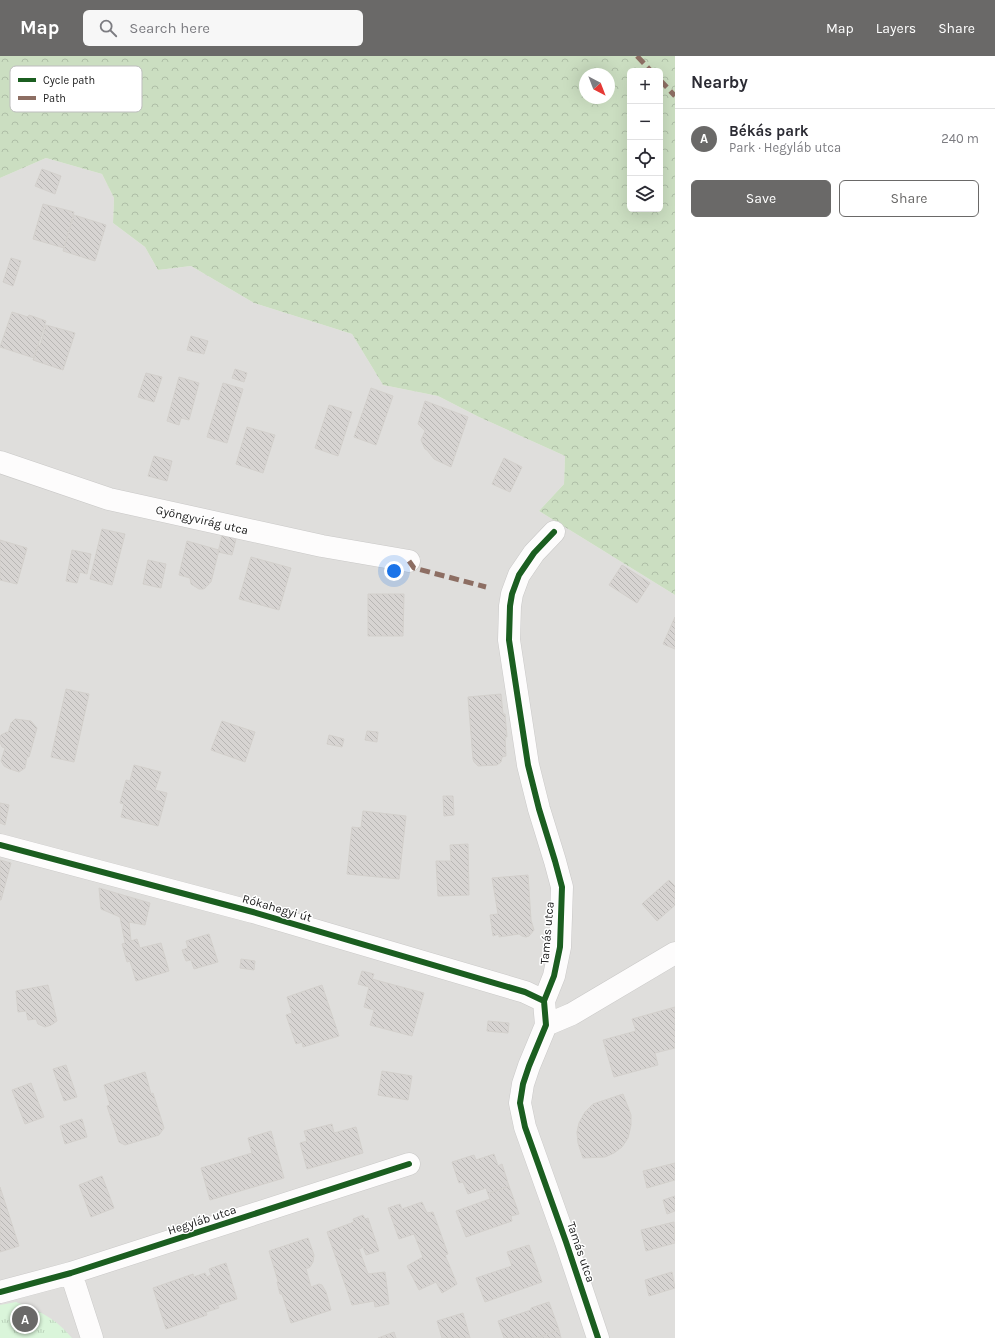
<!DOCTYPE html>
<html lang="en">
<head>
<meta charset="utf-8">
<style>
  :root { --surface:#fff; --page:#f7f7f7; --text:#2b2b33; --muted:#7c7c81; --line:#e1e1e2; --accent:#6a6968 }
  body { margin:0; font-family:Karla,sans-serif; background:var(--page); color:var(--text) }
  .controls { position:absolute; right:12px; top:12px; display:grid; overflow:hidden; border-radius:6px; box-shadow:0 4px 16px #0002 }
  .controls button { width:36px; height:36px; display:grid; place-items:center; padding:0; border:0; border-bottom:1px solid var(--line); background:var(--surface); color:var(--text); font:20px sans-serif }
  .compass { position:absolute; left:579px; top:12px; width:36px; height:36px; border-radius:50%; background:var(--surface); box-shadow:0 4px 16px #0002; rotate:138deg }
  .you { position:absolute; left:394px; top:515px; width:14px; height:14px; margin:-10px; border:3px solid #fff; border-radius:50%; background:#1a73e8; box-shadow:0 0 0 6px #1a73e833 }
  .badge { display:grid; place-items:center; width:26px; height:26px; border-radius:50%; background:var(--accent); color:#fff; font-size:13px; font-weight:700 }
  .pin { position:absolute; translate:-50% -50%; border:2px solid #fff; box-shadow:0 1px 4px #0006 }
  .list { margin:0; padding:0; list-style:none }
  h2 { display:flex; justify-content:space-between; align-items:center; height:52px; margin:0; padding:0 16px; font-size:17px }
  h2 small { font-size:13px; font-weight:400; color:var(--muted) }
  .list li { display:grid; grid-template-columns:26px 1fr auto; gap:12px; align-items:center; box-sizing:border-box; height:60px; padding:0 16px; border-top:1px solid var(--line) }
  .list b { display:block; font-size:15px; white-space:nowrap }
  .list p { margin:0; font-size:13px; white-space:nowrap; color:var(--muted) }
  .list em { font-size:13px; font-style:normal; color:var(--muted) }
  .actions { display:flex; gap:8px; padding:12px 16px }
  .actions a { flex:1; padding:9px 0; border:1px solid var(--accent); border-radius:6px; text-align:center; font-size:14px; color:var(--accent) }
  .actions .main { background:var(--accent); color:#fff }
  .icon { flex:none; width:22px; height:22px; fill:none; stroke:currentColor; stroke-width:2; stroke-linecap:round; stroke-linejoin:round }
  .map { position:relative; flex:none; width:675px; height:1282px; overflow:hidden }
  header { display:flex; align-items:center; gap:24px; box-sizing:border-box; height:56px; padding:0 20px; background:var(--accent); color:#fff }
  header strong { font-size:19px }
  nav { display:flex; gap:22px; margin-inline-start:auto; font-size:14px }
  .search { width:280px; height:36px; background:var(--page); display:flex; align-items:center; gap:10px; box-sizing:border-box; padding:0 14px; border-radius:6px; color:var(--muted); font-size:15px }
  main { display:flex }
  aside { flex:1; background:var(--surface) }
  .map>svg:first-child { display:block }
  .residential { fill:#dfdedc }
  .forest { fill:url(#forest-crowns); fill-rule:evenodd }
  .park { fill:url(#park-tufts) }
  .building { fill:url(#building-back-hatch); stroke:#d3d0cc }
  .lines { fill:none; stroke-linecap:round; stroke-linejoin:round }
  .minor-casing { stroke:#c9c8c7; stroke-width:23 }
  .minor { stroke:#fdfcfc; stroke-width:22 }
  .quiet { stroke:#8d6e63; stroke-width:5; stroke-dasharray:10 5; stroke-linecap:butt }
  .cycleway-casing { stroke:#fff; stroke-width:8 }
  .cycleway { stroke:#1b5e20; stroke-width:6 }
  .labels { text-anchor:middle; stroke-width:3; stroke-linejoin:round; paint-order:stroke }
  .street-label { font-size:12px; fill:#222; stroke:#fff }
  .key { fill:#fff; stroke:#bdbdbd; stroke-width:1 }
  .key-label { font-size:11px; fill:#222 }
</style>
</head>
<body>
<header>
<strong>Map</strong>
<div class="search"><svg class="icon" aria-label="search" viewBox="0 0 24 24"><circle cx="10" cy="10" r="6"/><path d="M15 15l6 6"/></svg>Search here</div>
<nav><a>Map</a><a>Layers</a><a>Share</a></nav>
</header>
<main>
<div class="map">
<svg width="675" height="1282" viewBox="0 0 675 1282">
  <defs>
    <pattern id="forest-crowns" width="20" height="18" patternUnits="userSpaceOnUse"><rect width="20" height="18" fill="#cbdec1"/><path d="M2 6a3 3 0 1 1 6 0M12 15a3 3 0 1 1 6 0" fill="none" stroke="#aebea6"/></pattern>
    <pattern id="park-tufts" width="24" height="20" patternUnits="userSpaceOnUse"><rect width="24" height="20" fill="#daf5da"/><path d="M3 7l-1-3M5 7V3M7 7l1-3M15 17l-1-3M17 17v-4M19 17l1-3" fill="none" stroke="#bbd2bb"/></pattern>
    <pattern id="building-back-hatch" width="6" height="6" patternUnits="userSpaceOnUse"><rect width="6" height="6" fill="#d7d4d2"/><path d="M-1 5l2 2M0 0l6 6M5-1l2 2" fill="none" stroke="#b8b6b4"/></pattern>
  </defs>
  <rect width="100%" height="100%" fill="#f0eeeb"/>
  <path class="residential" d="M 46,102 L 102,118 L 114,142 L 113,167 L 145,191 L 158,214 L 191,210 L 254,247 L 352,278 L 383,329 L 438,340 L 479,361 L 565,400 L 564,428 L 539,455 L 675,539 L 675,1282 L 0,1282 L 0,122 Z"/>
  <path class="forest" d="M 0,0 L 675,0 L 675,539 L 539,455 L 564,428 L 565,400 L 479,361 L 438,340 L 383,329 L 352,278 L 254,247 L 191,210 L 158,214 L 145,191 L 113,167 L 114,142 L 102,118 L 46,102 L 0,122 ZM 630,15 L 660,15 L 660,153 L 630,153 ZM 585,18 L 609,18 L 609,42 L 585,42 Z"/>
  <path class="park" d="M 16,1246 C 40,1255 55,1262 72,1282 L 0,1282 L 0,1249 Z"/>
  <path class="building" d="M 42,113 L 61,120 L 55,138 L 35,130 Z
    M 43,148 L 74,156 L 64,192 L 33,183 Z
    M 74,159 L 106,169 L 95,205 L 63,195 Z
    M 11,202 L 21,205 L 13,230 L 3,226 Z
    M 12,256 L 28,261 L 29,259 L 46,265 L 34,302 L 0,291 Z
    M 46,269 L 75,277 L 63,314 L 33,304 L 38,289 L 40,290 Z
    M 191,280 L 208,285 L 204,298 L 187,294 Z
    M 235,313 L 247,317 L 244,326 L 232,322 Z
    M 146,317 L 162,321 L 154,346 L 138,341 Z
    M 179,321 L 199,327 L 189,364 L 181,362 L 179,369 L 167,365 Z
    M 223,327 L 243,333 L 227,387 L 207,381 Z
    M 371,332 L 393,340 L 376,389 L 354,381 Z
    M 425,345 L 468,361 L 451,411 L 434,403 L 427,394 L 425,393 L 421,384 L 425,375 L 418,368 Z
    M 329,349 L 352,356 L 338,400 L 315,392 Z
    M 247,371 L 275,379 L 263,417 L 236,408 Z
    M 154,400 L 172,405 L 167,425 L 148,420 Z
    M 504,402 L 522,411 L 510,436 L 492,428 Z
    M 102,473 L 125,478 L 112,529 L 90,523 Z
    M 223,476 L 237,479 L 232,499 L 218,496 Z
    M 0,484 L 27,492 L 17,528 L 0,524 Z
    M 187,485 L 219,494 L 211,526 L 204,533 L 199,533 L 191,528 L 190,522 L 179,519 Z
    M 72,494 L 91,498 L 87,518 L 80,516 L 77,527 L 66,525 Z
    M 251,501 L 291,512 L 279,554 L 239,543 Z
    M 148,504 L 166,508 L 161,532 L 143,528 Z
    M 622,509 L 650,527 L 637,547 L 609,529 Z
    M 368,538 L 404,538 L 403,580 L 368,580 Z
    M 675,561 L 675,593 L 663,588 Z
    M 66,633 L 89,638 L 74,706 L 51,701 Z
    M 501,638 L 503,658 L 505,658 L 507,681 L 505,681 L 506,700 L 502,701 L 501,706 L 497,709 L 478,710 L 474,706 L 473,703 L 468,641 Z
    M 15,663 L 31,665 L 37,672 L 29,701 L 27,701 L 25,712 L 19,716 L 10,713 L 4,710 L 1,705 L 5,692 L 2,691 L 0,686 L 0,682 L 1,679 L 7,676 L 8,677 L 11,667 Z
    M 222,665 L 255,676 L 245,706 L 211,694 Z
    M 367,675 L 378,676 L 377,686 L 365,684 Z
    M 329,679 L 344,683 L 342,691 L 327,688 Z
    M 134,709 L 161,716 L 155,734 L 167,737 L 158,770 L 121,761 L 124,748 L 120,747 L 126,724 L 130,725 Z
    M 443,740 L 453,740 L 454,759 L 444,760 Z
    M 0,747 L 9,749 L 5,769 L 0,767 Z
    M 363,755 L 406,760 L 399,823 L 347,818 L 352,771 L 361,772 Z
    M 468,788 L 469,839 L 438,840 L 436,805 L 451,805 L 450,789 Z
    M 0,804 L 11,807 L 1,844 L 0,844 Z
    M 528,819 L 531,864 L 534,874 L 529,880 L 526,881 L 522,880 L 519,878 L 499,881 L 499,878 L 493,880 L 490,859 L 498,858 L 492,822 Z
    M 669,824 L 675,830 L 675,849 L 657,865 L 642,848 Z
    M 99,832 L 150,847 L 145,869 L 129,866 L 131,885 L 137,883 L 140,892 L 161,887 L 169,915 L 136,925 L 130,905 L 127,906 L 122,888 L 125,887 L 120,861 L 101,853 Z
    M 209,878 L 218,906 L 194,913 L 191,904 L 186,905 L 182,894 L 188,892 L 186,885 Z
    M 241,903 L 255,905 L 254,914 L 240,912 Z
    M 362,915 L 374,918 L 372,923 L 424,937 L 412,980 L 370,969 L 374,954 L 364,951 L 369,931 L 358,928 Z
    M 48,929 L 57,965 L 51,969 L 45,971 L 38,968 L 36,963 L 28,964 L 26,955 L 18,956 L 16,935 Z
    M 322,929 L 339,980 L 303,991 L 302,986 L 296,988 L 286,959 L 292,957 L 287,941 Z
    M 675,951 L 675,992 L 655,997 L 658,1009 L 614,1021 L 603,984 L 636,975 L 632,963 Z
    M 488,965 L 509,967 L 508,977 L 487,975 Z
    M 66,1009 L 77,1041 L 64,1045 L 53,1013 Z
    M 382,1015 L 412,1020 L 408,1044 L 378,1039 Z
    M 145,1016 L 151,1038 L 153,1037 L 164,1072 L 159,1079 L 125,1089 L 119,1086 L 107,1050 L 110,1049 L 104,1029 Z
    M 31,1027 L 44,1061 L 25,1068 L 12,1034 Z
    M 623,1038 L 631,1059 L 631,1069 L 628,1082 L 622,1091 L 614,1097 L 605,1101 L 583,1102 L 578,1087 L 577,1076 L 579,1067 L 585,1056 L 593,1048 Z
    M 82,1063 L 87,1081 L 65,1088 L 60,1070 Z
    M 332,1068 L 334,1077 L 356,1071 L 363,1097 L 307,1113 L 300,1087 L 307,1085 L 304,1075 Z
    M 271,1075 L 284,1122 L 210,1144 L 201,1112 L 252,1097 L 248,1082 Z
    M 494,1098 L 498,1110 L 502,1108 L 509,1130 L 488,1138 L 486,1132 L 468,1138 L 463,1126 L 459,1127 L 452,1106 L 474,1099 L 476,1104 Z
    M 675,1107 L 675,1124 L 647,1132 L 643,1115 Z
    M 102,1120 L 114,1152 L 91,1161 L 79,1129 Z
    M 509,1130 L 519,1158 L 511,1160 L 512,1165 L 466,1181 L 456,1155 L 490,1143 L 488,1138 Z
    M 0,1131 L 19,1190 L 0,1196 Z
    M 675,1140 L 675,1155 L 667,1158 L 663,1144 Z
    M 422,1146 L 427,1157 L 433,1156 L 448,1198 L 445,1199 L 457,1228 L 442,1237 L 436,1226 L 419,1234 L 407,1210 L 423,1201 L 414,1178 L 399,1183 L 388,1152 L 400,1148 L 402,1153 Z
    M 363,1159 L 365,1163 L 368,1162 L 379,1195 L 366,1199 L 363,1191 L 359,1193 L 368,1218 L 385,1216 L 389,1248 L 375,1251 L 374,1245 L 352,1249 L 327,1176 L 354,1166 L 353,1163 Z
    M 674,1166 L 675,1187 L 646,1195 L 641,1174 Z
    M 308,1182 L 314,1199 L 313,1206 L 310,1211 L 306,1213 L 311,1231 L 319,1228 L 322,1229 L 326,1236 L 331,1254 L 291,1267 L 282,1238 L 280,1238 L 277,1226 L 278,1225 L 269,1195 Z
    M 529,1189 L 542,1226 L 485,1246 L 476,1222 L 512,1210 L 507,1196 Z
    M 226,1207 L 237,1243 L 218,1249 L 219,1252 L 206,1256 L 207,1259 L 166,1273 L 153,1232 L 193,1218 L 194,1221 L 205,1217 L 207,1221 L 211,1219 L 209,1213 Z
    M 672,1216 L 675,1232 L 649,1240 L 645,1224 Z
    M 549,1246 L 559,1274 L 536,1282 L 504,1282 L 498,1265 L 531,1254 L 531,1252 Z
    M 463,1257 L 470,1282 L 442,1282 L 437,1265 Z
    M 559,1274 L 561,1282 L 537,1282 Z
    M 394,1276 L 396,1282 L 378,1282 Z"/>
  <g class="lines">
    <g class="minor-casing">
      <path id="minor" d="M 0,406 L 109,443 L 322,490 L 409,505
        M 554,476 L 534,497 L 519,519 L 512,538 L 510,550 L 509,584 L 528,709 L 539,753 L 555,805 L 562,831 L 560,891 L 554,920 L 544,945 L 546,969 L 529,1010 L 523,1028 L 520,1047 L 525,1071 L 566,1186 L 598,1282
        M 0,789 L 253,856 L 525,936 L 544,945
        M 546,969 L 572,958 L 675,897
        M 71,1217 L 92,1282
        M 0,1236 L 71,1217 L 409,1108"/>
    </g>
    <use href="#minor" class="minor"/>
    <path class="quiet" d="M 637,0 L 651,15
      M 660,24 L 675,40
      M 409,505 L 414,512 L 486,531"/>
    <g class="cycleway-casing">
      <path id="cycleway" d="M 554,476 L 534,497 L 519,519 L 512,538 L 510,550 L 509,584 L 528,709 L 539,753 L 555,805 L 562,831 L 560,891 L 554,920 L 544,945 L 546,969 L 529,1010 L 523,1028 L 520,1047 L 525,1071 L 566,1186 L 598,1282
        M 0,789 L 253,856 L 525,936 L 544,945
        M 0,1236 L 71,1217 L 409,1108"/>
    </g>
    <use href="#cycleway" class="cycleway"/>
  </g>
  <g class="labels">
    <g class="street-label">
      <text transform="translate(202 464) rotate(13)" y="4">Gyöngyvirág utca</text>
      <text transform="translate(277 852) rotate(16)" y="4">Rókahegyi út</text>
      <text transform="translate(547 877) rotate(-85)" y="4">Tamás utca</text>
      <text transform="translate(202 1164) rotate(-18)" y="4">Hegyláb utca</text>
      <text transform="translate(581 1196) rotate(71)" y="4">Tamás utca</text>
    </g>
  </g>
  <rect x="10" y="10" width="132" height="46" rx="6" class="key"/>
  <rect x="18" y="22" width="18" height="4" fill="#1b5e20"/>
  <rect x="18" y="40" width="18" height="4" fill="#8d6e63"/>
  <g class="key-label">
    <text x="43" y="28">Cycle path</text>
    <text x="43" y="46">Path</text>
  </g>
</svg>
<div class="controls">
<button>+</button>
<button>−</button>
<button><svg class="icon" aria-label="locate" viewBox="0 0 24 24"><circle cx="12" cy="12" r="6"/><path d="M12 2v4M12 18v4M2 12h4M18 12h4"/></svg></button>
<button><svg class="icon" aria-label="layers" viewBox="0 0 24 24"><path d="M12 4l9 5-9 5-9-5zM3 14l9 5 9-5"/></svg></button>
</div>
<svg class="compass" viewBox="-18 -18 36 36"><path d="M0-13l5 13h-10z" fill="#e53935"/><path d="M0 13l5-13h-10z" fill="#7c7c81"/></svg>
<div class="you"></div>
<div class="pin badge" style="left:25px;top:1263px">A</div>
</div>
<aside>
<h2>Nearby<small></small></h2>
<ul class="list">
<li><span class="badge">A</span><div><b>Békás park</b><p>Park · Hegyláb utca</p></div><em>240 m</em></li>
</ul>
<div class="actions"><a class="main">Save</a><a>Share</a></div>
</aside>
</main>
</body>
</html>
